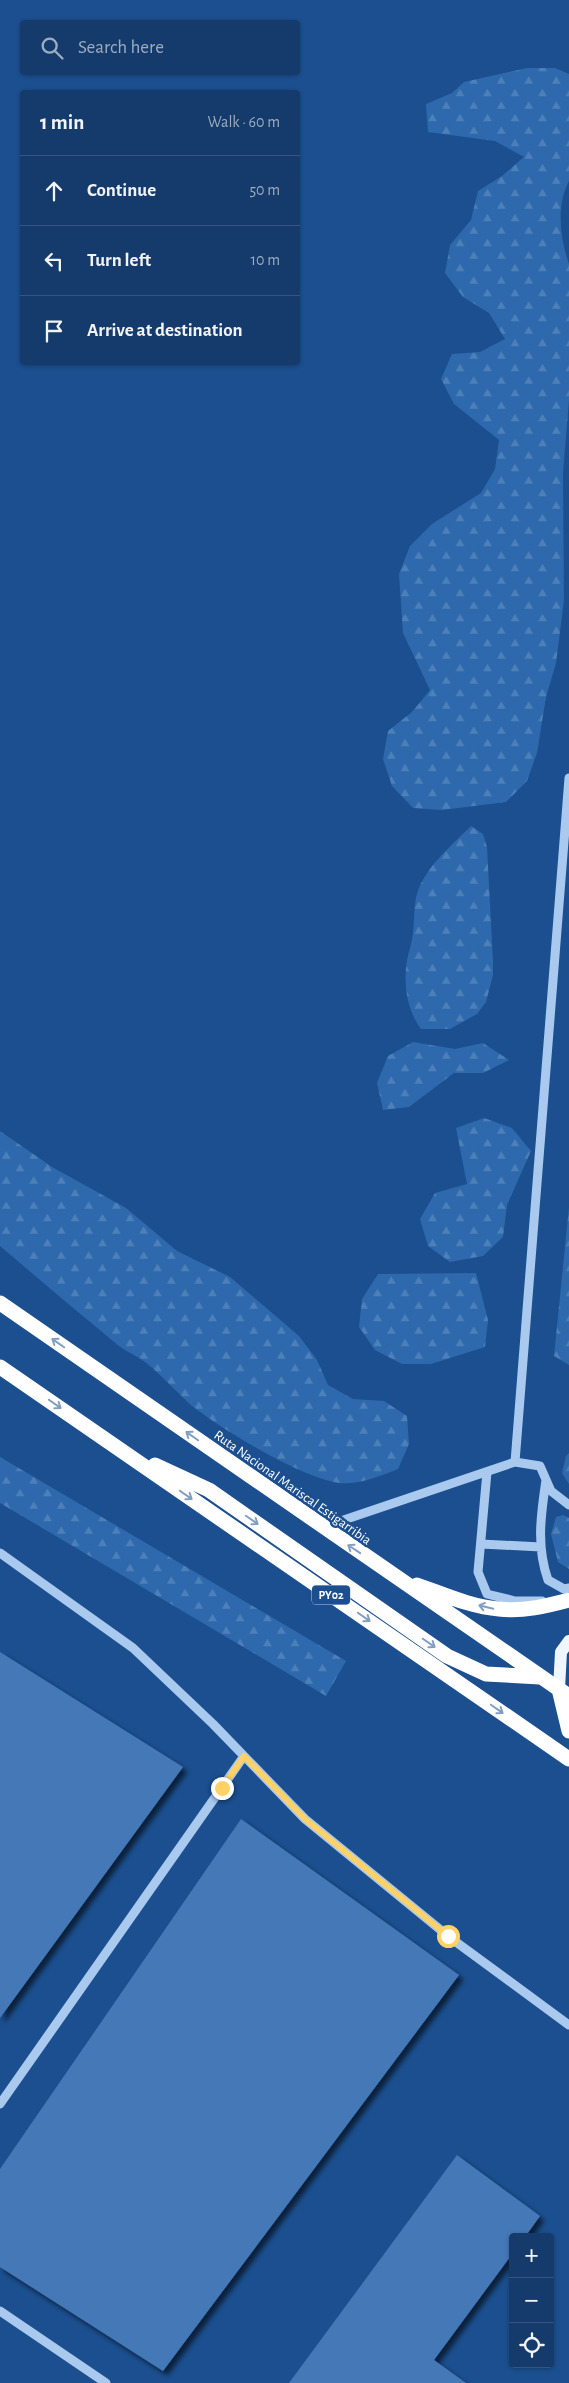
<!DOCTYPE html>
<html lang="en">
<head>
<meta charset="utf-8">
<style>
  :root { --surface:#143b6b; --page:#1d4271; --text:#f1f3f6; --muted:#9dadc1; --line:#33557e }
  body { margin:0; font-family:"Alegreya Sans",sans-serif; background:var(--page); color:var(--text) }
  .controls { position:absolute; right:15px; bottom:15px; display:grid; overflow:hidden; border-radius:5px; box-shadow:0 1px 4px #0004 }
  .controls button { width:45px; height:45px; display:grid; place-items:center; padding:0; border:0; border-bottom:1px solid var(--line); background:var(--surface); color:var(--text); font:25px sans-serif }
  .stop { position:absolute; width:15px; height:15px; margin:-11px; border:4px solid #ffd166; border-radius:50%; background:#fff }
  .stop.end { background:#ffd166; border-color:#fff; box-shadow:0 1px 5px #0008 }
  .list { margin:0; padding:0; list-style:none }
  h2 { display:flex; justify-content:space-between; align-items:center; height:65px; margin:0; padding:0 20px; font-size:21px }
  h2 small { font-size:16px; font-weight:400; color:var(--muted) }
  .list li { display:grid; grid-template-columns:32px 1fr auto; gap:15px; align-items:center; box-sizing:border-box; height:70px; padding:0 20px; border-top:1px solid var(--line) }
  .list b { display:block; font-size:19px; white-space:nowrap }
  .list em { font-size:16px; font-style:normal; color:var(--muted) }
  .icon { flex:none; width:28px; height:28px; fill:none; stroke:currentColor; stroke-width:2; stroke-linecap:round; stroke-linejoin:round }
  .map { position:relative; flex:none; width:569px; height:2383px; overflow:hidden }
  .search { position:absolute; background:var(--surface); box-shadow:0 1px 4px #0004; left:20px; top:20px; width:280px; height:55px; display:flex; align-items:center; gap:12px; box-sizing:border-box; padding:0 18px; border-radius:5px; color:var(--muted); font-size:19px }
  .panel { position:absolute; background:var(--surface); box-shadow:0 1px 4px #0004; left:20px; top:90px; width:280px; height:275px; border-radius:5px }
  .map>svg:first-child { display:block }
  .forest { fill:url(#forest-firs) }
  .building { fill:#4478b7; filter:url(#shadow) }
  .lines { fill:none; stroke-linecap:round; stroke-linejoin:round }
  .minor { stroke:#a9c9ee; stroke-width:9 }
  .major { stroke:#f0f6ff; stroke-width:12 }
  .highway { stroke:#fff; stroke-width:15 }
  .oneway { stroke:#829ec1 }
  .route { stroke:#ffd166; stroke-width:6 }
  .labels { text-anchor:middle; stroke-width:5; stroke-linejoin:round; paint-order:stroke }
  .shield { fill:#1b4f8f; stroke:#bbcadd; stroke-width:1 }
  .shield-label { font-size:12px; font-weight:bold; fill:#fff }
  .street-label { font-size:14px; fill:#fff; stroke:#1b4f8f }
</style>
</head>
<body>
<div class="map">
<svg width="569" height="2383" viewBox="0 0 569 2383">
  <defs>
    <pattern id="forest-firs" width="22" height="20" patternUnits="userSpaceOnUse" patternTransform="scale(1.25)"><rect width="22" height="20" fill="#2e69ad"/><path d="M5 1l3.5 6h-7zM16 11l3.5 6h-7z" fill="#4d80b9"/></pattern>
    <filter id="shadow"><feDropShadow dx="4.5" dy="4.5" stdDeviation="2.5" flood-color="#0009"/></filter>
  </defs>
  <rect width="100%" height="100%" fill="#1b4f8f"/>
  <path class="forest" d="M 527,68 L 555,68 L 569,74 L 569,181 C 556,205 560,239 569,264 L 569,400 L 563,473 L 564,600 L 556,663 L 546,697 L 537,753 L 527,781 L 506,802 L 442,810 L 413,808 L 392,786 L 383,759 L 388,731 L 412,712 L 430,690 L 403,633 L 399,574 L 410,546 L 432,524 L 481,493 L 495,469 L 499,440 L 454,404 L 441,379 L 452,354 L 480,352 L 505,339 L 489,313 L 463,297 L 445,273 L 450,245 L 471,220 L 478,191 L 502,176 L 524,157 L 495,141 L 428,132 L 426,104 L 452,93 L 464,82 Z
    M 471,826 L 483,834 L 487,847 L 493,961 L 493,975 L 486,1002 L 477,1014 L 450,1029 L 421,1029 C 407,1010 403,984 407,960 C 409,951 412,942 413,933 C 415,918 413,902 419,888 C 429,864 453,844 471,826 Z
    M 413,1042 L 455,1049 L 483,1043 L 509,1060 L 483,1073 L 454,1073 L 409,1107 L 383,1110 L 377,1083 L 388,1056 Z
    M 484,1118 L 512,1128 L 531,1151 L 507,1205 L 503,1237 L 483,1256 L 450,1262 L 428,1246 L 420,1219 L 435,1193 L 467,1184 L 456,1128 Z
    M 0,1131 L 52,1167 L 126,1208 L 177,1251 L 230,1277 L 299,1336 L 317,1360 L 328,1385 L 353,1399 L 384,1401 L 407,1416 L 409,1444 L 398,1469 C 380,1476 359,1485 339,1483 C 301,1478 223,1430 192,1406 C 176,1392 162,1375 145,1362 C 137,1356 127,1352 119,1346 C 79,1313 40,1280 0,1246 Z
    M 569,1207 L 569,1365 L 554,1356 Z
    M 476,1273 L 488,1320 L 485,1347 L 431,1364 L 402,1364 L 375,1350 L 359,1327 L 362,1299 L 378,1274 Z
    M 569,1453 L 569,1484 L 562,1473 L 566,1456 Z
    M 0,1457 L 346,1661 L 326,1696 L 0,1503 Z
    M 563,1515 L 569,1518 L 569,1569 L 558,1562 L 551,1534 L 556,1517 Z"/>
  <path class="building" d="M 0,1652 L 183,1767 L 0,2018 Z
    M 241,1819 L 459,1975 L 163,2371 L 0,2267 L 0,2169 Z
    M 457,2155 L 540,2216 L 525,2237 L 513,2237 L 513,2253 L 434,2360 L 466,2383 L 289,2383 Z"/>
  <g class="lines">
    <path class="minor" d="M 515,1462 L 569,778
      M 487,1472 L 478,1572 L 487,1594 L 515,1601 L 542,1601
      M 546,1480 C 541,1514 536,1546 548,1580 L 564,1589 L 569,1588
      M 323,1527 L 515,1462 L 540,1466 L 551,1491 L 569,1505
      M 481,1544 L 541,1547
      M 0,1553 L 133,1648 L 213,1724 L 305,1819 L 448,1936 L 569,2025
      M 0,2104 L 244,1756
      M 0,2311 L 106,2383"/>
    <path class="major" d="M 559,1689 L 561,1652 L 569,1641"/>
    <path class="highway" d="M 0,1303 L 569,1696
      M 0,1367 L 569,1759
      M 155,1465 L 209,1490 L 447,1656 L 486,1674 L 540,1677
      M 417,1585 C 443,1594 471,1607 499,1609 C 522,1612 547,1606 569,1600
      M 559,1689 L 569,1731"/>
  </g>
  <defs><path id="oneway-shaft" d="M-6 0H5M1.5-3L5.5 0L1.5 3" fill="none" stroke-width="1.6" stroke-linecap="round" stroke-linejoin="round" transform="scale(1.25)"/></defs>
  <g class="oneway">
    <use href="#oneway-shaft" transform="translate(58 1343) rotate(-145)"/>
    <use href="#oneway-shaft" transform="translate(55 1404) rotate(35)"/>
    <use href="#oneway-shaft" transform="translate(192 1436) rotate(-145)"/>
    <use href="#oneway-shaft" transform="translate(186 1495) rotate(35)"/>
    <use href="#oneway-shaft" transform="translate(252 1520) rotate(35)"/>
    <use href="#oneway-shaft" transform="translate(354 1549) rotate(-146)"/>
    <use href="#oneway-shaft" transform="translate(486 1607) rotate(-167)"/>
    <use href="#oneway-shaft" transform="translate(364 1617) rotate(35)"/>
    <use href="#oneway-shaft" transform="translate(429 1643) rotate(35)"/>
    <use href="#oneway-shaft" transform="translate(497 1709) rotate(35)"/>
  </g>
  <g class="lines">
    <path class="route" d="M 222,1788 L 244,1756 L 305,1819 L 448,1936"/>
  </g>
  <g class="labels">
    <rect class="shield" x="312" y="1585.5" width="38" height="19" rx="4"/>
    <g class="shield-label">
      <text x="331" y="1599">PY02</text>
    </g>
    <g class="street-label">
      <text transform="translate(293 1487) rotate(35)" y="5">Ruta Nacional Mariscal Estigarribia</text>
    </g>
  </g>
</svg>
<div class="controls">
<button>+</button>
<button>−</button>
<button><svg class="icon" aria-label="locate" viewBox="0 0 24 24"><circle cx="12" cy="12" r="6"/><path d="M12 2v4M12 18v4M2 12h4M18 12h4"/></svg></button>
</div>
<div class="stop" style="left:448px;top:1936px"></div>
<div class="stop end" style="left:222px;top:1788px"></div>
<div class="search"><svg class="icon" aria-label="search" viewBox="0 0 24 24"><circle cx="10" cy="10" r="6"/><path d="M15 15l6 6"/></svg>Search here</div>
<section class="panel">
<h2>1 min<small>Walk · 60 m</small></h2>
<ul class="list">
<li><svg class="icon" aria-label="ahead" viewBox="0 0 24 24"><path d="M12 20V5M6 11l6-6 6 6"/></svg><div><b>Continue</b></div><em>50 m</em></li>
<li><svg class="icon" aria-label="left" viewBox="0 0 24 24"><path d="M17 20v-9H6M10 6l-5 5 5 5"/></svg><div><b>Turn left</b></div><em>10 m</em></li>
<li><svg class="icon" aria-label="arrive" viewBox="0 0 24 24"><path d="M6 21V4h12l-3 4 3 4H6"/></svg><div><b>Arrive at destination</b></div></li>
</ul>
</section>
</div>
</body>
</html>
